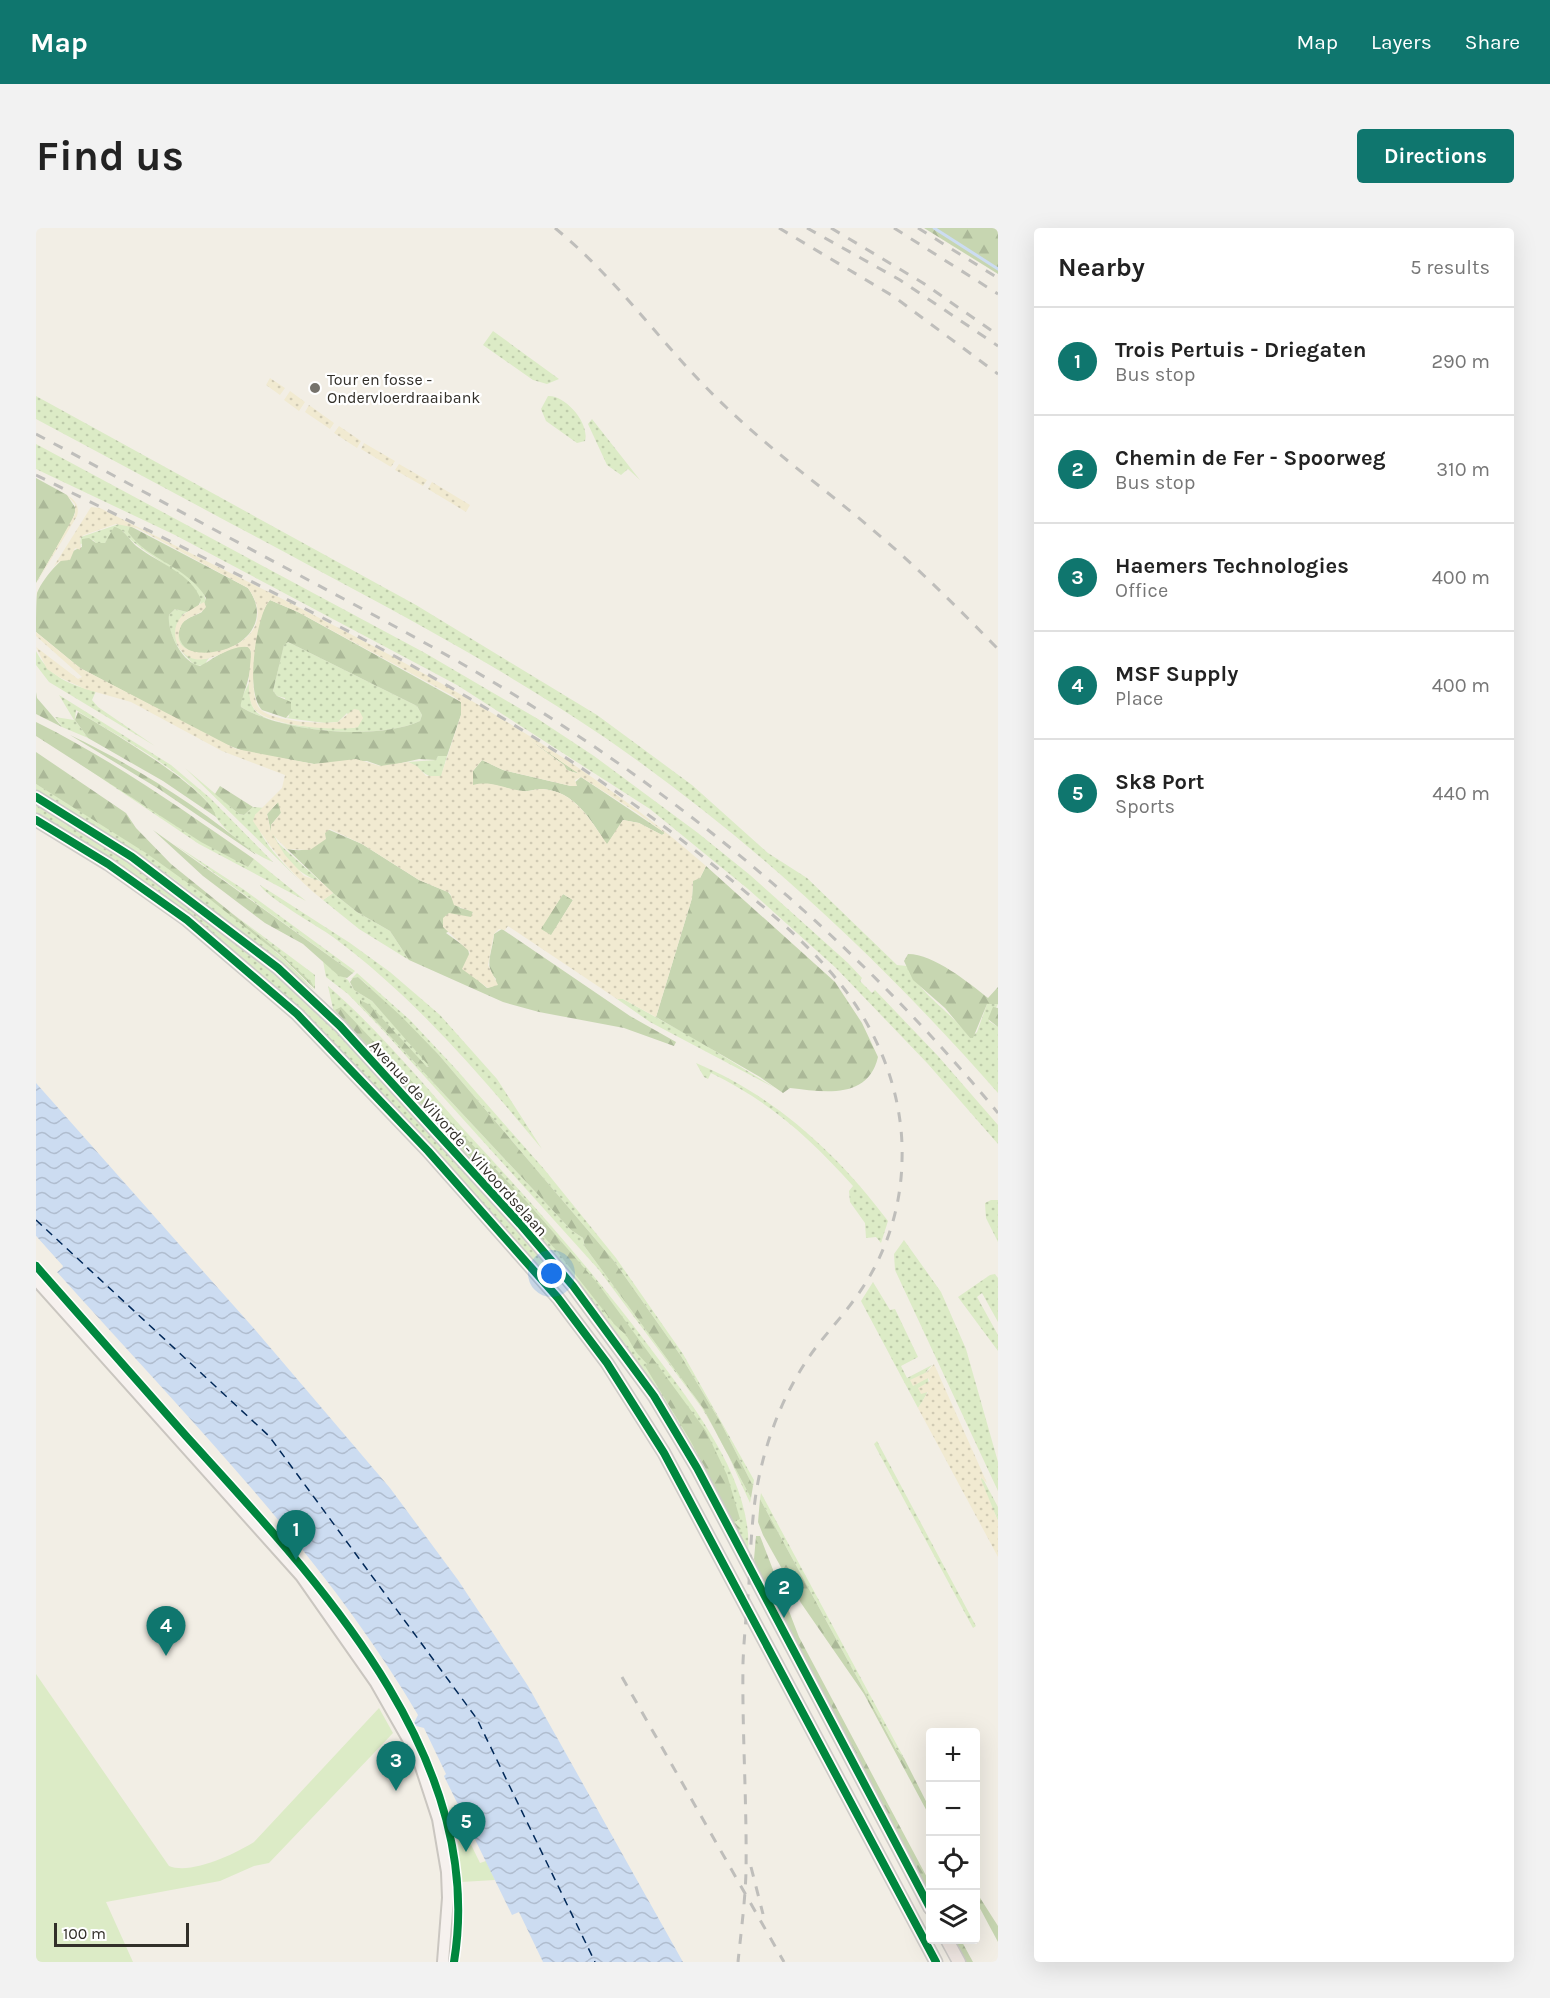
<!DOCTYPE html>
<html lang="en">
<head>
<meta charset="utf-8">
<style>
  :root { --surface:#fff; --page:#f2f2f2; --text:#222; --muted:#767676; --line:#e0e0e0; --accent:#0f766e }
  body { margin:0; font-family:Karla,sans-serif; background:var(--page); color:var(--text) }
  .controls { position:absolute; right:18px; bottom:18px; display:grid; overflow:hidden; border-radius:6px; box-shadow:0 6px 24px #0002 }
  .controls button { width:54px; height:54px; display:grid; place-items:center; padding:0; border:0; border-bottom:2px solid var(--line); background:var(--surface); color:var(--text); font:30px sans-serif }
  .scale { position:absolute; left:18px; bottom:15px; width:135px; box-sizing:border-box; padding-left:6px; border:3px solid #322f29; border-top:0; font-size:16px; line-height:21px; white-space:nowrap; color:#322f29; -webkit-text-stroke:4px #fff; paint-order:stroke }
  .you { position:absolute; left:516px; top:1046px; width:21px; height:21px; margin:-15px; border:4px solid #fff; border-radius:50%; background:#1a73e8; box-shadow:0 0 0 9px #1a73e833 }
  .badge { display:grid; place-items:center; width:39px; height:39px; border-radius:50%; background:var(--accent); color:#fff; font-size:20px; font-weight:700 }
  .pin { position:absolute; translate:-50% -50px; filter:drop-shadow(0 2px 3px #0008) }
  .pin::after { content:''; position:absolute; top:32px; width:21px; height:18px; background:inherit; clip-path:polygon(0 0,100% 0,50% 100%) }
  .list { margin:0; padding:0; list-style:none }
  h2 { display:flex; justify-content:space-between; align-items:center; height:78px; margin:0; padding:0 24px; font-size:26px }
  h2 small { font-size:20px; font-weight:400; color:var(--muted) }
  .list li { display:grid; grid-template-columns:39px 1fr auto; gap:18px; align-items:center; box-sizing:border-box; height:108px; padding:0 24px; border-top:2px solid var(--line) }
  .list b { display:block; font-size:22px; white-space:nowrap }
  .list p { margin:0; font-size:20px; white-space:nowrap; color:var(--muted) }
  .list em { font-size:20px; font-style:normal; color:var(--muted) }
  .icon { flex:none; width:33px; height:33px; fill:none; stroke:currentColor; stroke-width:2; stroke-linecap:round; stroke-linejoin:round }
  .map { position:relative; flex:none; width:962px; height:1734px; overflow:hidden; border-radius:6px }
  header { display:flex; align-items:center; gap:36px; box-sizing:border-box; height:84px; padding:0 30px; background:var(--accent); color:#fff }
  header strong { font-size:28px }
  nav { display:flex; gap:33px; margin-inline-start:auto; font-size:21px }
  .intro { display:flex; align-items:center; justify-content:space-between; box-sizing:border-box; height:144px; padding:0 36px }
  h1 { margin:0; font-size:42px }
  .button { padding:15px 27px; border-radius:6px; background:var(--accent); color:#fff; font-size:21px; font-weight:700 }
  main { display:flex; gap:36px; padding:0 36px }
  aside { flex:1; background:var(--surface); border-radius:6px; box-shadow:0 6px 24px #0002 }
  .map>svg:first-child { display:block }
  .grass { fill:url(#grass-dots) }
  .forest { fill:url(#forest-firs) }
  .sand { fill:url(#sand-dots); fill-rule:evenodd }
  .green { fill:#dcebc6 }
  .water { fill:url(#water-waves) }
  .pier { fill:#f2eee5 }
  .lines { fill:none; stroke-linecap:round; stroke-linejoin:round }
  .stream { stroke:#ccdcf1; stroke-width:3 }
  .ferry { stroke:#002858; stroke-width:1.5; stroke-dasharray:8 6; stroke-linecap:butt }
  .secondary-casing { stroke:#cac6c0; stroke-width:14 }
  .primary-casing { stroke:#cdcbc7; stroke-width:15 }
  .secondary { stroke:#f6f1ee; stroke-width:10 }
  .primary { stroke:#f0e7e2; stroke-width:12 }
  .rail { stroke:#bfbebb; stroke-width:3; stroke-dasharray:10 10; stroke-linecap:butt }
  .cycleway-casing { stroke:#fff; stroke-width:11 }
  .cycleway { stroke:#00873e; stroke-width:8 }
  .poi-dot { fill:#75726b; stroke:#fff; stroke-width:2 }
  .labels { text-anchor:middle; stroke-width:4.5; stroke-linejoin:round; paint-order:stroke }
  .poi-label { font-size:16px; fill:#322f29; stroke:#fff; text-anchor:start }
  .street-label { font-size:16px; fill:#322f29; stroke:#fff }
</style>
</head>
<body>
<header>
<strong>Map</strong>
<nav><a>Map</a><a>Layers</a><a>Share</a></nav>
</header>
<div class="intro"><h1>Find us</h1><a class="button">Directions</a></div>
<main>
<div class="map">
<svg width="962" height="1734" viewBox="0 0 962 1734">
  <defs>
    <pattern id="grass-dots" width="8" height="8" patternUnits="userSpaceOnUse" patternTransform="scale(1.5)"><rect width="8" height="8" fill="#dcebc6"/><path d="M2 2h.1M6 6h.1" fill="none" stroke="#bdcaaa" stroke-width="1.8" stroke-linecap="round"/></pattern>
    <pattern id="forest-firs" width="22" height="20" patternUnits="userSpaceOnUse" patternTransform="scale(1.5)"><rect width="22" height="20" fill="#c7d6b1"/><path d="M5 1l3.5 6h-7zM16 11l3.5 6h-7z" fill="#abb898"/></pattern>
    <pattern id="sand-dots" width="8" height="8" patternUnits="userSpaceOnUse" patternTransform="scale(1.5)"><rect width="8" height="8" fill="#f1ead1"/><path d="M2 2h.1M6 6h.1" fill="none" stroke="#cfc9b3" stroke-width="1.8" stroke-linecap="round"/></pattern>
    <pattern id="water-waves" width="16" height="10" patternUnits="userSpaceOnUse" patternTransform="scale(1.5)"><rect width="16" height="10" fill="#ccdcf1"/><path d="M0 5q4-4 8 0t8 0" fill="none" stroke="#b0bdcf"/></pattern>
  </defs>
  <rect width="100%" height="100%" fill="#f2eee5"/>
  <path class="grass" d="M 457,103 L 523,151 L 511,156 L 497,152 L 447,117 Z
    M 0,168 L 380,377 L 561,487 L 656,557 L 732,625 L 771,650 L 861,737 L 871,738 C 882,765 916,784 934,810 L 941,804 L 951,776 L 962,776 L 953,793 L 962,799 L 962,865 C 845,732 717,612 571,511 C 477,447 378,393 278,340 C 185,290 93,241 0,191 Z
    M 512,168 C 530,167 554,196 549,213 L 541,215 L 510,193 L 505,181 Z
    M 556,191 L 604,252 L 592,241 L 585,247 L 571,237 L 552,196 Z
    M 0,216 L 389,425 L 502,491 L 558,528 L 662,605 L 714,647 L 812,735 L 826,750 L 824,753 L 836,765 L 839,762 L 902,828 L 962,897 L 962,916 L 892,836 L 800,740 L 712,661 L 614,581 L 421,457 L 139,307 L 0,241 Z
    M 86,295 L 97,298 L 94,298 L 95,308 C 112,324 175,352 170,379 L 169,375 L 164,377 C 170,354 99,323 87,303 L 74,308 L 69,315 L 60,315 L 57,312 L 45,316 L 46,319 L 44,315 L 45,309 Z
    M 139,381 L 151,384 L 146,387 L 166,431 L 173,430 L 168,437 L 160,438 C 145,425 131,408 133,387 Z
    M 252,414 L 381,478 L 386,487 L 384,493 C 340,513 246,504 205,479 L 204,473 L 214,453 C 214,463 213,473 218,481 C 229,500 298,500 319,500 L 311,485 L 302,494 L 289,495 L 250,490 L 253,489 L 249,470 L 241,468 L 237,463 L 248,416 Z
    M 0,423 C 12,447 34,458 60,463 L 56,472 L 62,479 L 119,518 L 13,454 L 0,437 Z
    M 23,467 L 135,537 L 174,570 L 237,634 C 217,626 195,609 182,592 C 177,585 174,576 167,569 C 131,533 82,509 40,482 L 39,492 L 52,510 L 26,499 L 19,489 L 38,492 Z
    M 19,519 L 212,639 L 218,631 L 270,673 L 163,616 Z
    M 402,528 L 411,528 L 405,549 C 391,553 385,539 372,534 L 400,532 Z
    M 149,540 L 203,586 L 208,587 L 217,579 L 228,580 L 219,587 C 221,611 250,638 266,655 Z
    M 0,556 C 96,613 201,679 278,762 L 138,651 L 66,602 L 0,563 Z
    M 0,575 L 129,657 L 242,748 L 303,806 L 467,982 L 524,1051 L 523,1054 L 519,1056 L 515,1053 L 323,841 L 235,756 L 183,711 L 0,587 Z
    M 233,598 L 242,615 L 284,653 C 261,647 240,622 233,598 Z
    M 138,616 L 207,661 L 319,743 L 317,745 Z
    M 224,657 L 314,715 L 354,744 L 404,787 L 461,851 L 506,921 C 442,844 378,769 297,709 C 282,698 230,669 224,657 Z
    M 297,665 L 321,684 L 354,703 L 373,732 L 323,701 L 287,672 Z
    M 197,686 L 279,747 L 279,761 L 234,716 Z
    M 287,733 L 312,752 L 318,762 L 336,773 L 394,837 L 391,839 L 324,776 L 535,1002 L 547,1010 L 549,1019 L 667,1180 L 715,1270 L 714,1275 L 688,1218 L 666,1180 L 563,1042 L 344,799 L 312,766 L 290,749 Z
    M 321,745 L 374,792 L 419,840 L 508,941 L 580,1030 L 647,1126 L 718,1252 L 717,1258 L 685,1195 L 645,1128 L 578,1033 L 403,827 L 328,754 L 322,749 L 315,751 Z
    M 292,758 C 343,802 387,856 432,906 C 495,974 556,1042 612,1117 C 653,1172 718,1252 712,1325 L 613,1152 L 565,1084 L 491,993 L 298,785 Z
    M 581,771 L 587,771 L 661,812 L 739,860 L 614,794 Z
    M 660,835 C 739,868 801,925 852,993 L 845,1015 L 840,1009 L 830,1010 L 829,995 L 814,974 L 813,963 L 817,958 C 773,909 734,874 675,845 L 672,851 L 668,849 Z
    M 955,972 L 962,972 L 962,1014 L 950,990 L 949,975 Z
    M 868,1012 L 905,1064 L 930,1121 L 962,1234 L 962,1263 L 859,1042 L 858,1026 Z
    M 954,1047 L 959,1046 L 962,1050 L 962,1094 L 946,1065 L 941,1069 L 962,1107 L 962,1123 L 922,1069 Z
    M 837,1054 L 854,1082 L 859,1081 L 882,1129 L 865,1138 L 871,1150 L 896,1137 L 890,1144 C 896,1159 891,1167 882,1180 L 825,1073 Z
    M 841,1213 L 940,1398 L 937,1400 L 838,1216 Z
    M 946,1249 L 962,1279 L 962,1293 L 944,1252 Z
    M 725,1265 L 868,1530 L 860,1521 L 724,1271 Z"/>
  <path class="forest" d="M 888,0 L 962,0 L 962,46 Z
    M 0,250 L 31,267 L 40,281 L 36,293 L 0,355 Z
    M 94,298 L 212,360 C 251,415 150,448 143,408 C 142,402 145,395 150,392 C 155,388 161,387 166,384 L 170,370 C 152,338 111,332 92,304 Z
    M 78,299 C 88,300 94,314 103,320 C 123,335 156,346 165,372 L 161,381 L 151,384 L 139,381 L 133,387 C 131,404 146,435 164,438 C 176,432 200,412 214,420 C 220,442 203,473 205,479 C 246,504 340,513 384,493 L 386,487 L 381,478 L 252,414 L 248,417 L 237,463 L 241,468 L 255,474 L 255,484 L 250,490 L 226,482 C 209,465 218,389 234,372 L 262,384 L 425,474 L 425,487 L 411,528 L 402,528 L 400,532 L 383,531 L 348,539 L 331,533 L 278,536 L 210,524 L 186,515 L 44,440 L 0,404 C 0,393 0,375 1,365 C 8,348 31,323 46,319 L 46,311 L 53,310 L 60,315 L 69,315 Z
    M 0,464 L 1,470 L 26,499 L 0,486 Z
    M 42,484 C 69,500 176,562 180,589 L 127,553 L 52,510 L 39,492 Z
    M 0,494 C 77,532 147,582 218,631 L 212,639 L 165,614 L 0,508 Z
    M 34,507 C 101,539 165,580 222,628 L 123,561 Z
    M 491,510 L 544,546 L 530,542 L 528,537 Z
    M 0,524 L 90,585 L 100,600 L 135,636 L 234,716 L 275,754 L 279,761 L 243,726 L 170,668 L 110,625 L 0,556 Z
    M 446,532 L 467,542 L 535,558 L 545,549 L 629,605 L 626,607 L 603,595 L 587,592 L 571,617 C 555,592 539,563 506,561 C 499,561 493,564 487,563 C 469,562 455,552 437,558 L 437,543 Z
    M 184,558 L 217,579 L 208,587 L 203,586 L 179,566 Z
    M 243,573 L 245,585 L 235,597 L 235,604 L 231,586 Z
    M 291,601 L 326,616 L 383,652 L 412,664 L 424,680 L 437,683 L 436,689 L 410,705 L 432,721 L 438,749 L 451,760 L 457,758 L 460,751 C 447,738 457,723 458,706 L 466,701 L 594,788 L 640,814 L 638,818 L 588,800 L 503,784 L 467,774 L 373,732 L 354,703 L 321,684 L 297,665 L 251,621 C 274,625 281,619 291,601 Z
    M 117,602 L 317,745 L 311,750 L 303,748 L 267,716 L 229,695 L 167,648 Z
    M 670,638 L 799,754 L 826,795 L 842,829 C 832,872 788,864 754,860 L 747,865 L 724,849 L 620,789 L 656,670 L 657,652 L 664,650 Z
    M 527,666 L 537,672 L 515,708 L 504,701 Z
    M 872,726 C 898,726 933,755 952,770 L 962,759 L 962,776 L 951,776 L 937,810 L 934,810 L 909,780 L 877,752 L 868,733 Z
    M 322,749 L 365,788 L 403,827 L 578,1033 L 645,1128 L 685,1195 L 717,1258 L 715,1270 L 667,1180 L 549,1019 L 547,1010 L 535,1002 L 324,776 L 324,772 L 334,777 L 391,839 L 393,838 L 336,773 L 318,762 L 314,754 L 317,750 Z
    M 305,779 L 491,974 L 563,1057 L 670,1203 L 691,1247 L 704,1291 L 698,1294 L 705,1301 L 702,1303 L 654,1212 L 609,1138 L 611,1136 L 600,1124 L 590,1107 L 579,1097 L 520,1022 L 299,782 Z
    M 957,779 L 962,780 L 962,799 L 952,791 Z
    M 724,1271 L 860,1521 L 868,1530 L 894,1581 L 894,1589 L 828,1466 L 765,1375 L 727,1307 L 722,1294 Z
    M 720,1308 L 724,1308 L 763,1409 L 894,1655 L 894,1669 L 721,1342 L 718,1331 Z
    M 939,1662 L 962,1698 L 962,1714 L 940,1673 Z
    M 917,1712 L 925,1712 L 937,1734 L 929,1734 Z"/>
  <path class="sand" d="M 234,150 L 249,160 L 244,167 L 230,157 Z
    M 254,163 L 269,174 L 263,183 L 248,172 Z
    M 273,177 L 298,195 L 294,201 L 269,184 Z
    M 303,198 L 325,213 L 321,220 L 298,205 Z
    M 328,215 L 359,233 L 355,239 L 325,221 Z
    M 363,236 L 391,252 L 387,258 L 359,242 Z
    M 396,254 L 434,277 L 430,284 L 392,261 Z
    M 31,267 C 39,272 44,278 41,288 L 0,356 L 39,286 L 39,276 Z
    M 55,279 L 64,280 C 272,385 493,483 670,638 L 664,650 L 657,653 L 656,670 L 620,789 L 587,771 L 581,771 L 472,698 L 469,702 L 463,701 L 458,706 L 452,737 L 462,757 L 452,760 L 426,741 L 434,724 L 407,699 L 407,690 L 413,685 L 435,689 L 437,684 L 418,677 L 414,665 L 383,652 L 326,616 L 294,601 L 289,605 L 290,611 L 274,622 L 251,621 L 236,606 L 249,627 L 268,648 L 284,653 L 297,665 L 287,672 C 258,649 237,624 217,593 L 219,587 L 246,560 L 249,547 L 186,523 L 95,474 L 49,461 L 23,449 L 11,441 L 0,419 L 42,451 L 46,449 L 0,408 L 0,404 L 44,440 L 200,521 L 278,536 L 320,531 L 344,538 L 372,534 L 381,538 L 390,548 L 405,548 L 425,487 L 425,474 L 417,468 L 262,384 L 234,372 C 220,386 209,468 225,482 C 240,494 284,496 302,494 L 318,481 L 323,482 L 327,490 L 322,499 C 302,504 227,498 217,479 C 209,464 215,439 215,423 L 212,419 C 192,416 174,439 153,429 C 139,422 134,401 145,389 C 148,385 163,377 168,374 L 170,379 C 163,389 150,387 145,398 C 123,447 258,425 212,360 L 101,300 L 80,296 L 48,307 L 44,310 L 45,322 L 39,320 L 34,332 L 24,333 L 18,338 ZM 491,510 L 543,546 L 531,542 L 528,537 ZM 446,532 L 467,542 L 535,558 L 541,558 L 539,552 L 545,549 L 600,584 L 629,605 L 626,607 L 603,595 L 587,592 L 571,616 C 554,592 539,563 506,561 C 499,561 493,564 487,563 C 468,561 456,552 437,557 L 437,543 ZM 242,574 L 245,585 L 235,597 L 235,604 L 231,586 ZM 527,666 L 537,672 L 515,707 L 505,701 Z
    M 898,1136 L 951,1255 L 944,1249 L 962,1293 L 962,1329 L 882,1180 L 892,1164 L 885,1166 L 882,1160 L 894,1153 L 892,1150 L 877,1158 L 874,1152 L 891,1144 Z"/>
  <path class="green" d="M 0,1446 L 133,1638 C 155,1647 199,1626 218,1614 L 343,1480 L 357,1505 L 233,1635 L 218,1638 L 184,1653 L 70,1674 L 97,1734 L 0,1734 Z
    M 416,1578 L 444,1635 L 450,1633 L 459,1652 L 425,1654 L 422,1614 L 413,1582 Z"/>
  <path class="water" d="M 0,855 L 221,1104 L 354,1260 L 422,1352 L 492,1458 L 647,1734 L 507,1734 L 483,1684 L 476,1687 L 408,1548 L 410,1546 L 388,1500 L 380,1498 L 378,1495 L 382,1487 C 287,1325 148,1186 21,1044 L 27,1039 L 0,1008 Z"/>
  <path class="pier" d="M 0,1008 L 27,1038 L 19,1046 L 23,1038 L 0,1012 Z"/>
  <g class="lines">
    <path class="stream" d="M 898,0 L 962,41"/>
    <path class="ferry" d="M 0,992 L 233,1208 L 441,1491 L 559,1734"/>
    <g class="secondary-casing">
      <path id="secondary" d="M 0,1052 L 265,1348 L 340,1455 L 381,1527 L 402,1591 L 411,1644 L 412,1670 L 407,1734"/>
    </g>
    <g class="primary-casing">
      <path id="primary" d="M 0,569 L 96,629 L 242,740 L 304,798 L 484,996 L 537,1058 L 618,1168 L 661,1240 L 894,1680
        M 0,592 L 72,636 L 151,692 L 261,786 L 392,923 L 522,1070 L 571,1135 L 628,1225 L 900,1734
        M 911,1712 L 923,1734"/>
    </g>
    <use href="#secondary" class="secondary"/>
    <use href="#primary" class="primary"/>
    <path class="rail" d="M 519,0 C 586,55 629,122 691,180 C 737,224 789,261 837,302 C 881,339 922,380 962,421
      M 743,0 L 857,68 L 962,146
      M 771,0 L 864,52 L 962,118
      M 795,0 L 887,55 L 962,107
      M 858,0 L 962,66
      M 882,0 L 962,50
      M 0,206 C 88,253 175,300 263,347 C 345,391 428,434 507,485 C 677,593 834,729 962,885
      M 0,247 C 235,364 478,473 682,641 C 729,680 782,722 817,773 C 849,820 868,876 866,933 C 865,983 848,1032 818,1072 C 802,1094 783,1113 769,1135 C 749,1166 735,1200 726,1236 C 716,1275 715,1315 713,1355 C 711,1381 708,1408 707,1435 C 706,1505 711,1575 710,1644 C 709,1675 705,1704 702,1734
      M 586,1449 L 748,1734
      M 715,1639 L 727,1686"/>
    <g class="cycleway-casing">
      <path id="cycleway" d="M 0,569 L 96,629 L 242,740 L 304,798 L 484,996 L 537,1058 L 618,1168 L 661,1240 L 894,1680
        M 0,592 L 72,636 L 151,692 L 261,786 L 392,923 L 522,1070 L 571,1135 L 628,1225 L 900,1734
        M 0,1038 C 50,1095 100,1152 150,1208 C 277,1348 452,1527 418,1734"/>
    </g>
    <use href="#cycleway" class="cycleway"/>
  </g>
  <circle class="poi-dot" cx="279" cy="160" r="6"/>
  <g class="labels">
    <g class="poi-label">
      <text x="291" y="157">Tour en fosse -<tspan x="291" dy="18">Ondervloerdraaibank</tspan></text>
    </g>
    <g class="street-label">
      <text transform="translate(423 910) rotate(48)" y="6">Avenue de Vilvorde - Vilvoordselaan</text>
    </g>
  </g>
</svg>
<div class="controls">
<button>+</button>
<button>−</button>
<button><svg class="icon" aria-label="locate" viewBox="0 0 24 24"><circle cx="12" cy="12" r="6"/><path d="M12 2v4M12 18v4M2 12h4M18 12h4"/></svg></button>
<button><svg class="icon" aria-label="layers" viewBox="0 0 24 24"><path d="M12 4l9 5-9 5-9-5zM3 14l9 5 9-5"/></svg></button>
</div>
<div class="scale">100 m</div>
<div class="you"></div>
<div class="pin badge" style="left:260px;top:1332px">1</div>
<div class="pin badge" style="left:748px;top:1390px">2</div>
<div class="pin badge" style="left:360px;top:1563px">3</div>
<div class="pin badge" style="left:130px;top:1428px">4</div>
<div class="pin badge" style="left:430px;top:1624px">5</div>
</div>
<aside>
<h2>Nearby<small>5 results</small></h2>
<ul class="list">
<li><span class="badge">1</span><div><b>Trois Pertuis - Driegaten</b><p>Bus stop</p></div><em>290 m</em></li>
<li><span class="badge">2</span><div><b>Chemin de Fer - Spoorweg</b><p>Bus stop</p></div><em>310 m</em></li>
<li><span class="badge">3</span><div><b>Haemers Technologies</b><p>Office</p></div><em>400 m</em></li>
<li><span class="badge">4</span><div><b>MSF Supply</b><p>Place</p></div><em>400 m</em></li>
<li><span class="badge">5</span><div><b>Sk8 Port</b><p>Sports</p></div><em>440 m</em></li>
</ul>
</aside>
</main>
</body>
</html>
